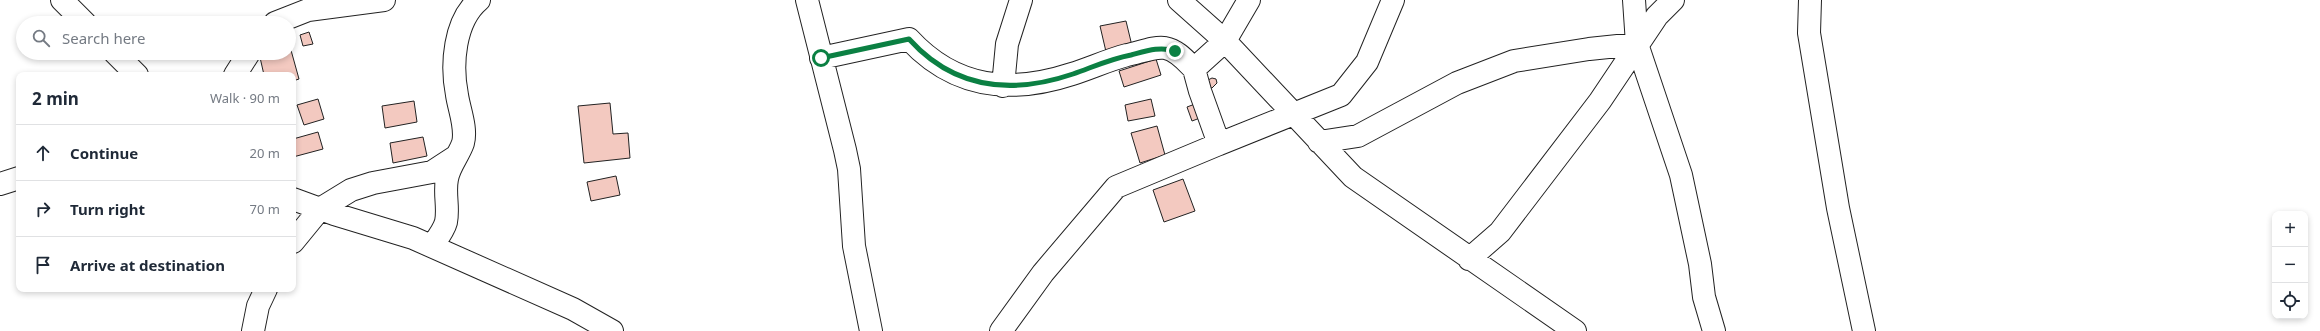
<!DOCTYPE html>
<html lang="en">
<head>
<meta charset="utf-8">
<style>
  :root { --surface:#fff; --page:#f2f2f3; --text:#1f2937; --muted:#747a83; --line:#e0e1e3 }
  body { margin:0; font-family:"Noto Sans",sans-serif; background:var(--page); color:var(--text) }
  .controls { position:absolute; right:12px; bottom:12px; display:grid; overflow:hidden; border-radius:8px; box-shadow:0 2px 6px #0003 }
  .controls button { width:36px; height:36px; display:grid; place-items:center; padding:0; border:0; border-bottom:1px solid var(--line); background:var(--surface); color:var(--text); font:20px sans-serif }
  .stop { position:absolute; width:12px; height:12px; margin:-9px; border:3px solid #0b8043; border-radius:50%; background:#fff }
  .stop.end { background:#0b8043; border-color:#fff; box-shadow:0 1px 4px #0008 }
  .list { margin:0; padding:0; list-style:none }
  h2 { display:flex; justify-content:space-between; align-items:center; height:52px; margin:0; padding:0 16px; font-size:17px }
  h2 small { font-size:13px; font-weight:400; color:var(--muted) }
  .list li { display:grid; grid-template-columns:26px 1fr auto; gap:12px; align-items:center; box-sizing:border-box; height:56px; padding:0 16px; border-top:1px solid var(--line) }
  .list b { display:block; font-size:15px; white-space:nowrap }
  .list em { font-size:13px; font-style:normal; color:var(--muted) }
  .icon { flex:none; width:22px; height:22px; fill:none; stroke:currentColor; stroke-width:2; stroke-linecap:round; stroke-linejoin:round }
  .map { position:relative; flex:none; width:2320px; height:331px; overflow:hidden }
  .search { position:absolute; background:var(--surface); box-shadow:0 2px 6px #0003; left:16px; top:16px; width:280px; height:44px; display:flex; align-items:center; gap:10px; box-sizing:border-box; padding:0 14px; border-radius:22px; color:var(--muted); font-size:15px }
  .panel { position:absolute; background:var(--surface); box-shadow:0 2px 6px #0003; left:16px; top:72px; width:280px; height:220px; border-radius:8px }
  .map>svg:first-child { display:block }
  .building { fill:#f3c9c0; stroke:#222 }
  .lines { fill:none; stroke-linecap:round; stroke-linejoin:round }
  .minor-casing { stroke:#222; stroke-width:24 }
  .minor { stroke:#fff; stroke-width:22 }
  .route { stroke:#0b8043; stroke-width:5 }
</style>
</head>
<body>
<div class="map">
<svg width="2320" height="331" viewBox="0 0 2320 331">
  <rect width="100%" height="100%" fill="#fff"/>
  <path class="building" d="M 1126,21 L 1133,50 L 1107,56 L 1100,26 Z
    M 309,32 L 313,44 L 303,46 L 300,35 Z
    M 289,43 L 299,79 L 293,81 L 293,75 L 264,75 L 259,53 L 289,53 Z
    M 1156,59 L 1161,75 L 1124,87 L 1119,71 Z
    M 1212,78 L 1216,79 L 1217,83 L 1212,88 L 1208,87 L 1208,80 Z
    M 318,99 L 324,119 L 304,125 L 297,105 Z
    M 1151,99 L 1155,116 L 1128,121 L 1125,105 Z
    M 414,101 L 417,122 L 385,128 L 382,106 Z
    M 610,103 L 613,134 L 628,133 L 630,158 L 584,163 L 578,106 Z
    M 1195,104 L 1200,118 L 1192,121 L 1187,107 Z
    M 1157,126 L 1165,155 L 1140,163 L 1131,133 Z
    M 318,132 L 323,149 L 293,157 L 293,139 Z
    M 423,137 L 427,156 L 393,163 L 390,143 Z
    M 616,176 L 620,195 L 591,201 L 587,182 Z
    M 1183,179 L 1195,211 L 1164,222 L 1153,190 Z"/>
  <g class="lines">
    <g class="minor-casing">
      <path id="minor" d="M 62,0 L 85,23
        M 807,0 L 845,150 L 849,169 L 854,246 L 871,331
        M 1179,0 L 1225,41 L 1353,177 L 1575,331
        M 1634,0 L 1637,44 L 1681,175 L 1700,264 L 1704,297 L 1714,331
        M 1810,0 L 1809,33 L 1838,208 L 1864,331
        M 275,23 L 308,10 L 384,0
        M 115,53 L 137,75
        M 821,58 L 909,39 C 955,89 1011,94 1072,74 C 1091,68 1108,60 1127,55 C 1138,53 1155,46 1165,48 C 1177,50 1186,61 1194,69
        M 235,75 L 249,53
        M 1003,86 L 1007,44 L 1021,0
        M 1319,142 L 1358,136 L 1457,83 L 1514,61 L 1589,49 L 1637,44
        M 1219,144 L 1341,95 L 1367,62 L 1393,0
        M 0,184 L 19,178
        M 293,199 L 334,214 L 413,238 L 573,309 L 612,331
        M 293,242 L 320,209 L 351,190 L 373,183 L 432,172 L 455,157
        M 432,246 C 437,239 444,230 446,222 C 449,208 444,193 447,179 C 449,166 459,155 463,143 C 467,128 459,109 457,95 C 451,65 454,21 479,0
        M 1469,259 L 1500,232 L 1600,101 L 1657,16 L 1673,0
        M 253,331 L 258,306 L 266,289
        M 1001,331 L 1043,273 L 1116,187 L 1219,144 L 1200,91 L 1194,69 L 1225,41 L 1249,0"/>
    </g>
    <use href="#minor" class="minor"/>
  </g>
  <g class="lines">
    <path class="route" d="M 821,58 L 909,39 C 954,89 1011,95 1073,74 C 1093,67 1110,59 1131,55 C 1146,51 1160,46 1175,51"/>
  </g>
</svg>
<div class="controls">
<button>+</button>
<button>−</button>
<button><svg class="icon" aria-label="locate" viewBox="0 0 24 24"><circle cx="12" cy="12" r="6"/><path d="M12 2v4M12 18v4M2 12h4M18 12h4"/></svg></button>
</div>
<div class="stop" style="left:821px;top:58px"></div>
<div class="stop end" style="left:1175px;top:51px"></div>
<div class="search"><svg class="icon" aria-label="search" viewBox="0 0 24 24"><circle cx="10" cy="10" r="6"/><path d="M15 15l6 6"/></svg>Search here</div>
<section class="panel">
<h2>2 min<small>Walk · 90 m</small></h2>
<ul class="list">
<li><svg class="icon" aria-label="ahead" viewBox="0 0 24 24"><path d="M12 20V5M6 11l6-6 6 6"/></svg><div><b>Continue</b></div><em>20 m</em></li>
<li><svg class="icon" aria-label="right" viewBox="0 0 24 24"><path d="M7 20v-9h11M14 6l5 5-5 5"/></svg><div><b>Turn right</b></div><em>70 m</em></li>
<li><svg class="icon" aria-label="arrive" viewBox="0 0 24 24"><path d="M6 21V4h12l-3 4 3 4H6"/></svg><div><b>Arrive at destination</b></div></li>
</ul>
</section>
</div>
</body>
</html>
